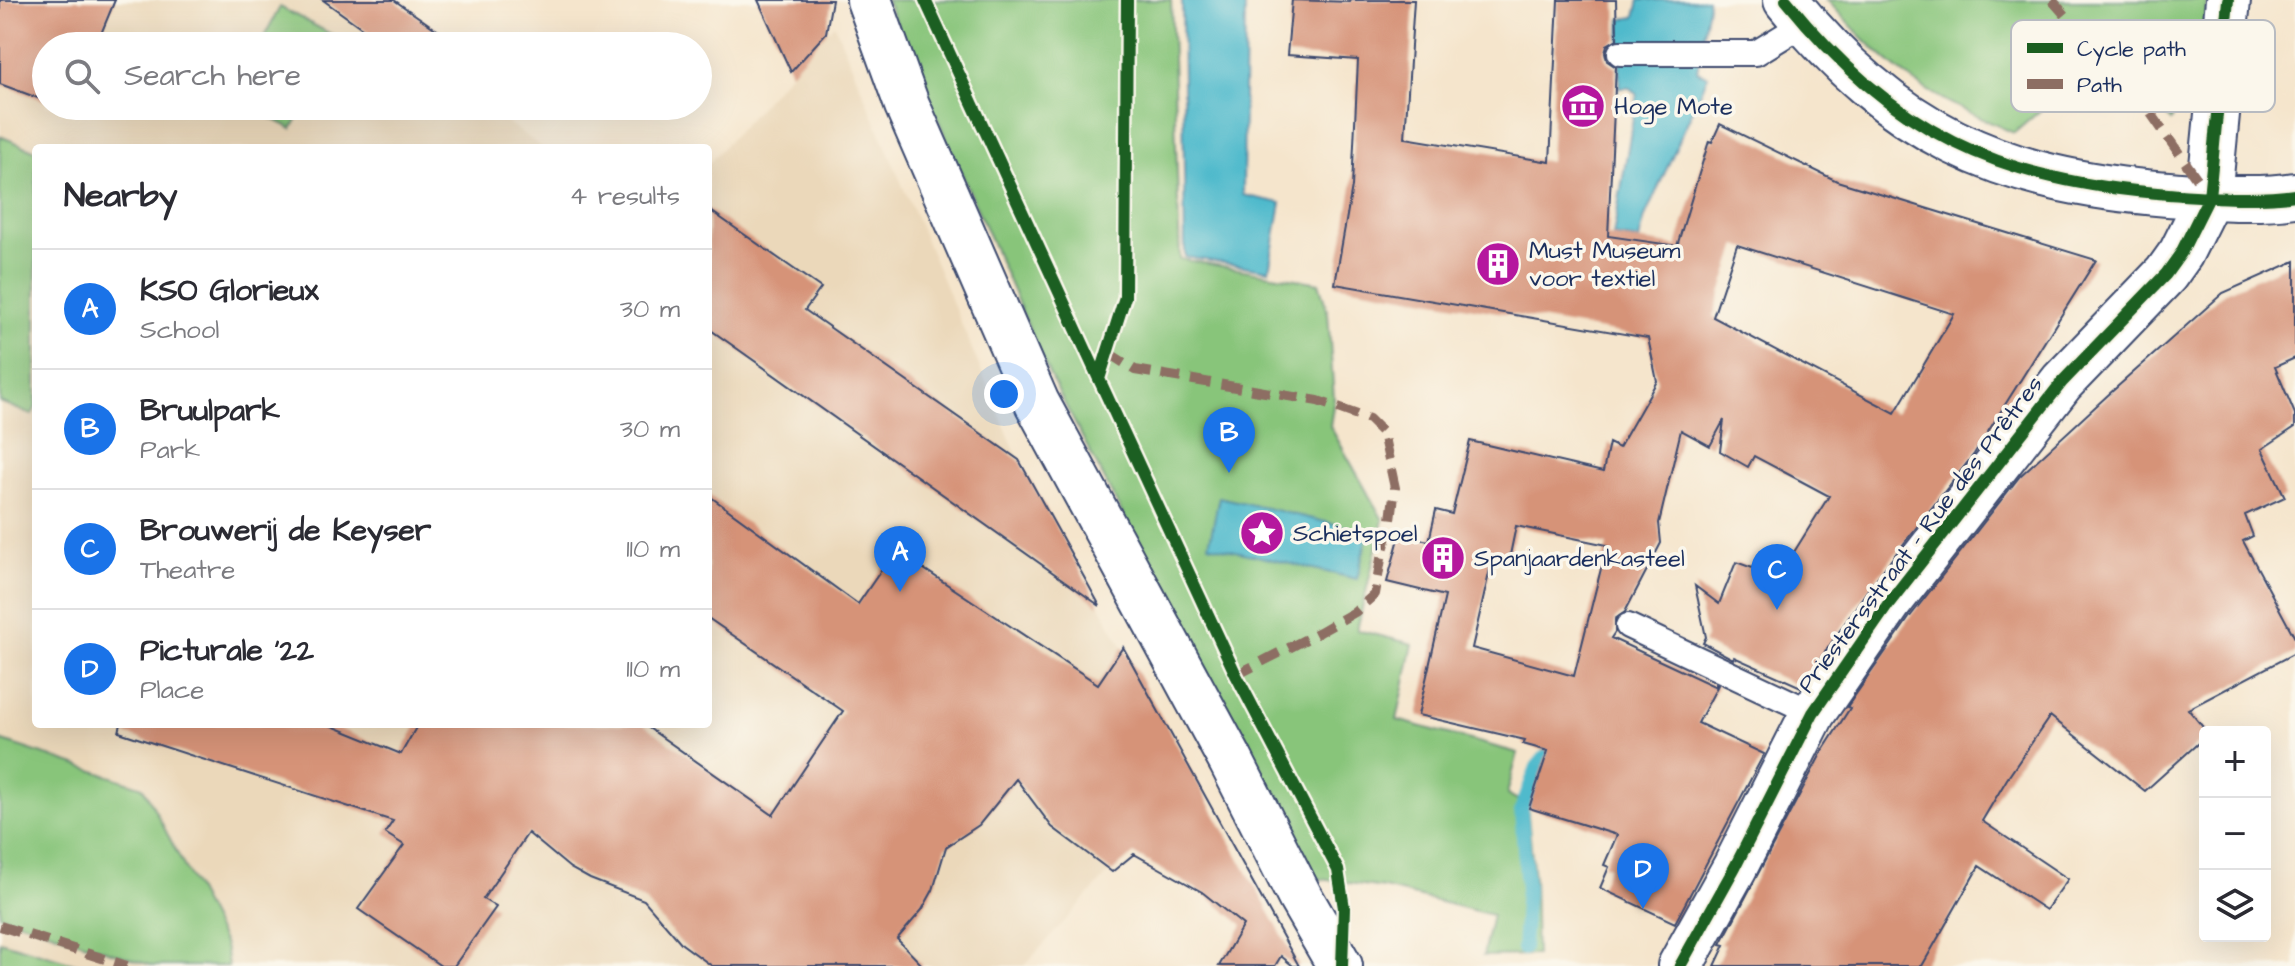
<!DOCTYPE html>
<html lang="en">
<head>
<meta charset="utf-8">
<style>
  :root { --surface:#fff; --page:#f7f7f7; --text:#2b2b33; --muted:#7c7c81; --line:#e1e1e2; --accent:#1a73e8 }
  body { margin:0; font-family:"Architects Daughter",sans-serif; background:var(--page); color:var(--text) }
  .controls { position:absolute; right:24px; bottom:24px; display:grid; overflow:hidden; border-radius:8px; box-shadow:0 8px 32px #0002 }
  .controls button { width:72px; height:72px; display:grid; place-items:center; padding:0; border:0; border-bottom:2px solid var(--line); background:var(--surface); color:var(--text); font:40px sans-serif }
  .you { position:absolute; left:1004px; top:394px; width:28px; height:28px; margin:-20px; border:6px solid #fff; border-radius:50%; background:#1a73e8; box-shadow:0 0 0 12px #1a73e833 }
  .badge { display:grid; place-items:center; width:52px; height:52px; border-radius:50%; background:var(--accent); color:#fff; font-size:26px; font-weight:700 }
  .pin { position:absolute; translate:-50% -66px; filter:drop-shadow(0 2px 4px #0008) }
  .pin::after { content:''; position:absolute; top:42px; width:28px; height:24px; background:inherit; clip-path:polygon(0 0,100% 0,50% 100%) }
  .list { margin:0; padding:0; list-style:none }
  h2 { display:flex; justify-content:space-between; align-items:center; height:104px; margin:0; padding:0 32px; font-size:34px }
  h2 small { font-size:26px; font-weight:400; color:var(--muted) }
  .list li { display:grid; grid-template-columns:52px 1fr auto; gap:24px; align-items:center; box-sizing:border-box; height:120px; padding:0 32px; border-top:2px solid var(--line) }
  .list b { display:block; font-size:30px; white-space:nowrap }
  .list p { margin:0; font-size:26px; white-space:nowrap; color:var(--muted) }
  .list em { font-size:26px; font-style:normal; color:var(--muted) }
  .icon { flex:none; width:44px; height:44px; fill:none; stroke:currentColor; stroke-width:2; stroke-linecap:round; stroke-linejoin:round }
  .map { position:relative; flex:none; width:2295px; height:966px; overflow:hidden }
  .search { position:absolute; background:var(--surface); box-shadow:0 8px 32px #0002; left:32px; top:32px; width:680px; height:88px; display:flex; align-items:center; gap:20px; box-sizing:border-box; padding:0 28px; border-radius:44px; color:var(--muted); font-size:30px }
  .panel { position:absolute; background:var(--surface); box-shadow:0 8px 32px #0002; left:32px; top:144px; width:680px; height:584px; border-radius:8px }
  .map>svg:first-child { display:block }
  .built { fill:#ebd8ba }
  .green { fill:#88c57a; stroke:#527a6c; stroke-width:2 }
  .water { fill:#4fbacc; stroke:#357495; stroke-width:2 }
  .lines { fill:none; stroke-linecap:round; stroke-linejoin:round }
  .stream { stroke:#4fbacc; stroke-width:14 }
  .building { fill:#d69378; fill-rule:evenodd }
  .service-casing { stroke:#3c4a6e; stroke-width:28 }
  .minor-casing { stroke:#3c4a6e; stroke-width:48 }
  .service { stroke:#fff; stroke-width:24 }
  .minor { stroke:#fff; stroke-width:44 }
  .quiet { stroke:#8d6e63; stroke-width:10; stroke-dasharray:20 10; stroke-linecap:butt }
  .cycleway-casing { stroke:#fbf7ec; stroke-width:17 }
  .cycleway { stroke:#1b5e20; stroke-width:12 }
  .labels { text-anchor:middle; stroke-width:7; stroke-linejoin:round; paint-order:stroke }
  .poi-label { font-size:24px; fill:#1b2f5e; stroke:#fbf7ec; text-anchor:start }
  .street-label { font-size:24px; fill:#1b2f5e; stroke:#fbf7ec }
  .key { fill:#fbf7ec; stroke:#b8bbc1; stroke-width:2 }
  .key-label { font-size:22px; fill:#1b2f5e }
</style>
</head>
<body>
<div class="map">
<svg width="2295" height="966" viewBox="0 0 2295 966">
  <rect width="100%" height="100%" fill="#fbf7ec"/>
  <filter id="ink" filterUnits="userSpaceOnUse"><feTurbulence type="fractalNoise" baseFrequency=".0125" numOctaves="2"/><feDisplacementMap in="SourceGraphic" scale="16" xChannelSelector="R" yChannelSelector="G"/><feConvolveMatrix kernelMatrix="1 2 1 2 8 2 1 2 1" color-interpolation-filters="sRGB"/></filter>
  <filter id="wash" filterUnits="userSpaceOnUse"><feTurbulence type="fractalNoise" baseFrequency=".006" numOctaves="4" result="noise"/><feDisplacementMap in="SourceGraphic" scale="32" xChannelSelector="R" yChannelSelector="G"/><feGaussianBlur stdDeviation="1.8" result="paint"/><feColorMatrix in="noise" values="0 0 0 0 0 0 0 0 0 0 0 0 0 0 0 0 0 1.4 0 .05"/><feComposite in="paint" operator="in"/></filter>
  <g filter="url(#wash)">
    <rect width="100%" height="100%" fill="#f5e5cc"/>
    <path class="built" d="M 0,0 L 323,0 L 387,46 L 46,46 L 46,106 L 469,106 L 475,110 L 477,106 L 484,106 L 543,148 L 36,148 L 36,724 L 708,724 L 708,164 L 834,24 L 1019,460 L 1206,797 L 1106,876 L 1024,966 L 0,966 Z"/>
    <path class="green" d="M 886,0 L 1171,0 L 1180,259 L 1319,283 L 1328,313 L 1334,399 L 1330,426 L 1383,520 L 1357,630 L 1413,644 L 1397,720 L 1518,753 L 1507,794 L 1527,805 L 1534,879 L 1536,955 L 1483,956 L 1492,915 L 1384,888 L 1314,878 L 1050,376 Z
      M 1827,0 L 2207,0 L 2205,25 L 2195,75 L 2171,121 L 2108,52 L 2014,133 C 1978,117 1941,101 1909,78 C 1878,55 1853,28 1827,0 Z
      M 280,7 L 340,39 L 336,46 L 259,46 Z
      M 248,106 L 304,106 L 292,129 Z
      M 0,136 L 36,151 L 36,406 L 32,415 L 0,402 Z
      M 0,740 L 143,787 L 225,945 L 228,966 L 153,966 L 0,915 Z
      M 0,941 L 83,966 L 0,966 Z"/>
    <path class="water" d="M 1182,0 L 1245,0 L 1243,195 L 1281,203 L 1269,270 L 1185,257 Z
      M 1639,0 L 1707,0 L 1708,5 L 1697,71 L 1708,76 L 1645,217 L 1639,240 L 1613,236 L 1637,95 L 1630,88 L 1619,88 L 1621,19 L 1635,17 Z
      M 1219,497 L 1368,532 L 1357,579 L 1209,545 Z"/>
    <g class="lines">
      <path class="stream" d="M 1523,949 L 1527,888 L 1521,810 L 1537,767 L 1557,743"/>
    </g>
    <g id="blocks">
      <path class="building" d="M 0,0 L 115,0 L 96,46 L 46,46 L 46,101 L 0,84 Z
        M 323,0 L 394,0 L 460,46 L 387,46 Z
        M 758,0 L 832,0 L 826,33 L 791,72 Z
        M 1292,0 L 1350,2 L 1351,0 L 1414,0 L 1405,138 L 1550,162 L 1558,0 L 1616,0 L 1617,39 L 1607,45 L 1605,52 L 1607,61 L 1616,67 L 1608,236 L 1677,246 L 1709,141 L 1712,142 L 1720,124 L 1837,181 L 2096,260 L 1974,454 L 1869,588 L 1801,687 L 1734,657 L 1733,659 L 1703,643 L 1706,637 L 1695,586 L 1719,604 L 1736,562 L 1758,570 L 1789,560 L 1829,496 L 1754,456 L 1748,467 L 1720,451 L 1724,420 L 1710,446 L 1681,430 L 1659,523 L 1661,543 L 1625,612 L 1615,619 L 1615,632 L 1611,638 L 1716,687 L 1716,684 L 1718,685 L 1698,723 L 1764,754 L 1675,923 L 1600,888 L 1609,867 L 1604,865 L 1617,835 L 1529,808 L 1548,751 L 1523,744 L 1525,740 L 1418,715 L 1445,596 L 1387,582 L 1400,535 L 1429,541 L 1436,510 L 1452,514 L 1470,441 L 1603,472 L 1609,443 L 1619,448 L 1657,381 L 1648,338 L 1335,284 L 1352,187 L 1358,60 L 1287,55 ZM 1737,245 L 1954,314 L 1895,413 L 1713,317 ZM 1516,526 L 1607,545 L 1574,676 L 1472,648 L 1493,556 L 1509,560 Z
        M 708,209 L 821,288 L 805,310 L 1019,460 L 1100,606 L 708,328 Z
        M 2295,261 L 2295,358 L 2275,367 L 2295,414 L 2295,427 L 2262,449 L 2285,497 L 2245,515 L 2253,536 L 2243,541 L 2295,638 L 2295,653 L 2188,709 L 2207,732 L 2205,737 L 2145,791 L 2050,716 L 2007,779 L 1982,821 L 2068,879 L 2046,910 L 1979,866 L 1922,966 L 1715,966 L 1725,945 L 1721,944 L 1822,752 L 1850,708 L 1847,707 L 1909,618 L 2020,476 L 2108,395 L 2223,293 Z
        M 708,495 L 858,604 L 895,550 L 1098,684 L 1123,647 L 1299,966 L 1293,966 L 1281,956 L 1275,966 L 1219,966 L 1243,925 L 1202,892 L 1134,854 L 1112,872 L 1052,827 L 1016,779 L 979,825 L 946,847 L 933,890 L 922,910 L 897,939 L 923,966 L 712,966 L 682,944 L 644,900 L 590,879 L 570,868 L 528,833 L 483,899 L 496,907 L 454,966 L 441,966 L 358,909 L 404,845 L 385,833 L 393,821 L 119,732 L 121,724 L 327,724 L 401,754 L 418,724 L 643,724 L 773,815 L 843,711 L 708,618 Z"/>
    </g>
  </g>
  <g filter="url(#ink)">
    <use href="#blocks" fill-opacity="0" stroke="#3c4a6e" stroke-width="2"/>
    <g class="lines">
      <g class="service-casing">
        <path id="service" d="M 1620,53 L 1756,53 L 1805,23
          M 1628,626 L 1813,713"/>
      </g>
      <g class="minor-casing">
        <path id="minor" d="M 869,0 L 907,105 L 1037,403 L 1231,761 L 1300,897 L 1340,966
          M 1786,0 C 1894,133 1998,181 2168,194 C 2209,197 2254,201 2295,195
          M 1680,966 L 1735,867 L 1813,713 L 1889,603 L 2062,382 L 2166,274 L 2181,253 L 2209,197 L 2228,0"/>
      </g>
      <use href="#service" class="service"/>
      <use href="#minor" class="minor"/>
      <path class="quiet" d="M 2052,0 L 2150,112 L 2209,196
        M 1107,352 L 1135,370 L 1318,401 L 1369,419 L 1383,433 L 1395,488 L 1390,527 L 1382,553 L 1375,594 L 1355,612 L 1320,632 L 1236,675
        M 0,926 L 127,966"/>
      <g class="cycleway-casing">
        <path id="cycleway" d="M 925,0 L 1099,379
          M 1127,0 L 1125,297 L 1099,379 L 1236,675 L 1338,870 L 1344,908 L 1342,966
          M 1786,0 C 1894,133 1998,181 2168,194 C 2209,197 2254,201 2295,195
          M 1680,966 L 1735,867 L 1813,713 L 1889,603 L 2062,382 L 2166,274 L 2181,253 L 2209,197 L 2228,0"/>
      </g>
      <use href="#cycleway" class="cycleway"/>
    </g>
  </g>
  <defs>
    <g id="museum-disc" transform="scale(2.3)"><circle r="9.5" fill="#b5179e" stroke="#fbf7ec"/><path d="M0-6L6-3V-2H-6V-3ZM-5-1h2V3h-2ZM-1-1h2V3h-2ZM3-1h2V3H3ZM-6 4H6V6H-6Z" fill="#fff"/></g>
    <g id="building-disc" transform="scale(2.3)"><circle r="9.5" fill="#b5179e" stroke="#fbf7ec"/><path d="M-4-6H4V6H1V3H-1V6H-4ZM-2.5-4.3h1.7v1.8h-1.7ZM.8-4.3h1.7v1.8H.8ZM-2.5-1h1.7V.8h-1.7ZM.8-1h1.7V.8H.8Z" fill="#fff"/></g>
    <g id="sight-disc" transform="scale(2.3)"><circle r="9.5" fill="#b5179e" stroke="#fbf7ec"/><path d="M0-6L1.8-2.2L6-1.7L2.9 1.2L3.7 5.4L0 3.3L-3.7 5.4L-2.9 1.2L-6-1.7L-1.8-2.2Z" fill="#fff"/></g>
  </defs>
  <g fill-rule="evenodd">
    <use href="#museum-disc" x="1583" y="106"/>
    <use href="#building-disc" x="1498" y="264"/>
    <use href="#sight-disc" x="1262" y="533"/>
    <use href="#building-disc" x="1443" y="558"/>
  </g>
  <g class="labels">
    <g class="poi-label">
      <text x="1614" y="114">Hoge Mote</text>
      <text x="1529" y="258">Must Museum<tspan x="1529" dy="28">voor textiel</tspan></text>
      <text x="1293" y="541">Schietspoel</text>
      <text x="1474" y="566">Spanjaardenkasteel</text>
    </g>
    <g class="street-label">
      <text transform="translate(1920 534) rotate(-53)" y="8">Priestersstraat - Rue des Prêtres</text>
    </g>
  </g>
  <rect x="2011" y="20" width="264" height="92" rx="12" class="key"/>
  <rect x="2027" y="43" width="36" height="10" fill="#1b5e20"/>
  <rect x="2027" y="79" width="36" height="10" fill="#8d6e63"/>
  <g class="key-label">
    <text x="2077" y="56">Cycle path</text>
    <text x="2077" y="92">Path</text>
  </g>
</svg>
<div class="controls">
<button>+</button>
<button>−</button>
<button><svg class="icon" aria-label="layers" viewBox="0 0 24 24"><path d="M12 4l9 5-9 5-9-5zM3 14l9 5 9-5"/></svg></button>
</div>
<div class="you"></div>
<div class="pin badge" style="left:900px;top:592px">A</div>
<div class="pin badge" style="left:1229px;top:473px">B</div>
<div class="pin badge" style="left:1777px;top:610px">C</div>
<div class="pin badge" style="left:1643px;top:909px">D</div>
<div class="search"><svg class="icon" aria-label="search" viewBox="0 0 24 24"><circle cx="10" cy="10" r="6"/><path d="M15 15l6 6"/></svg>Search here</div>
<section class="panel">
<h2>Nearby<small>4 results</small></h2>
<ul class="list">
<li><span class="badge">A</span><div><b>KSO Glorieux</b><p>School</p></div><em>30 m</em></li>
<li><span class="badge">B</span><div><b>Bruulpark</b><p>Park</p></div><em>30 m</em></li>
<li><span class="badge">C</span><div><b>Brouwerij de Keyser</b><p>Theatre</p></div><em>110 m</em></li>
<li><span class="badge">D</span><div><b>Picturale '22</b><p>Place</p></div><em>110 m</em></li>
</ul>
</section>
</div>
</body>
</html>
